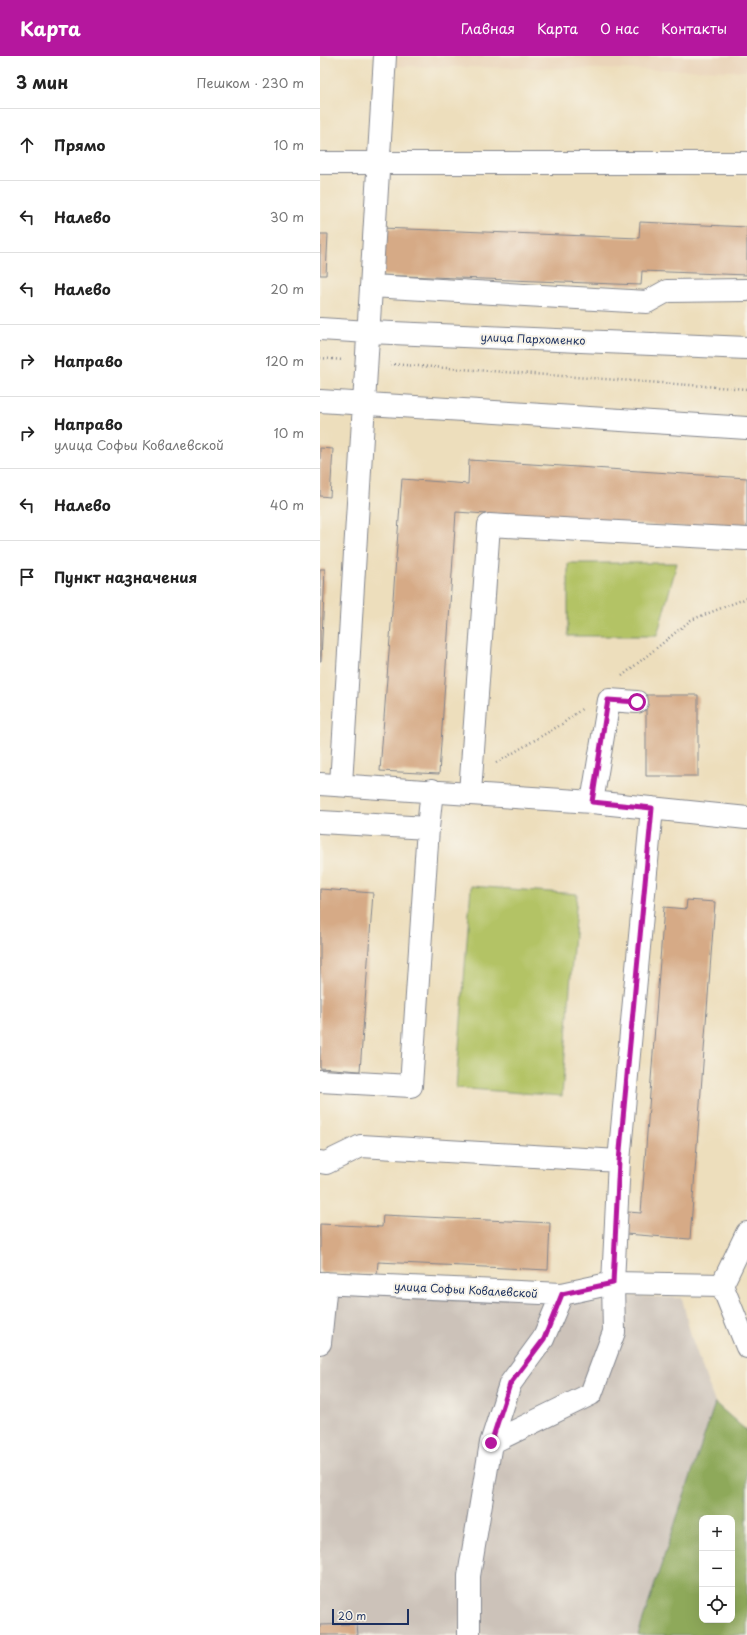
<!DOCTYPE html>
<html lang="ru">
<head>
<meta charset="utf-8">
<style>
  :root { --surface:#fff; --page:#f2f2f2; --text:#222; --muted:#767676; --line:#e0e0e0; --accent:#b5179e }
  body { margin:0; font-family:"Playpen Sans",sans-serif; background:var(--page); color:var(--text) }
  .controls { position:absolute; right:12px; bottom:12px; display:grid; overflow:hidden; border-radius:8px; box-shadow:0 4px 16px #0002 }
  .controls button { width:36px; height:36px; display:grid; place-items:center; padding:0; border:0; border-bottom:1px solid var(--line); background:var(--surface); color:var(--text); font:20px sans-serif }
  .scale { position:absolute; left:12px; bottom:10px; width:77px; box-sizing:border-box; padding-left:4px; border:2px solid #1b2f5e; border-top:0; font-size:11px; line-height:14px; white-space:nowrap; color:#1b2f5e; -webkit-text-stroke:3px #f7f3e8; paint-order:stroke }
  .stop { position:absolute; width:12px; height:12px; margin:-9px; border:3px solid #b5179e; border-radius:50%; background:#fff }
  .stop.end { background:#b5179e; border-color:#fff; box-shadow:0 1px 4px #0008 }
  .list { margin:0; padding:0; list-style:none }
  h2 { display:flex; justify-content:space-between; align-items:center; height:52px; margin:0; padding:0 16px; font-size:17px }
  h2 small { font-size:13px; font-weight:400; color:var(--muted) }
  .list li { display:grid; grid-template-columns:26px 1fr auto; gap:12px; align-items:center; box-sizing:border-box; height:72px; padding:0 16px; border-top:1px solid var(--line) }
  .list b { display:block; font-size:15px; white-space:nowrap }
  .list p { margin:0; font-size:13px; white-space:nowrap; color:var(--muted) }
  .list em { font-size:13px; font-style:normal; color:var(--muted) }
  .icon { flex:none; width:22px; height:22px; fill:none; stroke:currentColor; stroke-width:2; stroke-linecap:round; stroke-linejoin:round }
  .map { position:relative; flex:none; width:427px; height:1579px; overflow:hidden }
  header { display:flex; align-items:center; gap:24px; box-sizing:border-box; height:56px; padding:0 20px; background:var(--accent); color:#fff }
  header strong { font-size:19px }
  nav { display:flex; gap:22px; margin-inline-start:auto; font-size:14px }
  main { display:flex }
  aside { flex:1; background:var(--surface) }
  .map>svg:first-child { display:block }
  .built { fill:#ead4b9 }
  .industrial { fill:#ccc2b9 }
  .green { fill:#b3c365; stroke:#677962 }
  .forest { fill:#8ea95a; stroke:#546c5c; fill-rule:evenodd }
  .building { fill:#d6aa86 }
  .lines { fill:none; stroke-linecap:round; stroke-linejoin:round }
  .minor-casing { stroke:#84868d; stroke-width:24 }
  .path { stroke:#84868d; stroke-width:2.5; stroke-dasharray:1 3; stroke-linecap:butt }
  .minor { stroke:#fff; stroke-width:22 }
  .route { stroke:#b5179e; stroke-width:5 }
  .labels { text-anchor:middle; stroke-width:4; stroke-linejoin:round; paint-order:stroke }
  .street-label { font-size:11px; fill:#1b2f5e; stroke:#f7f3e8 }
</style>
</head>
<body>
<header>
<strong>Карта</strong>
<nav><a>Главная</a><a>Карта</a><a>О нас</a><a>Контакты</a></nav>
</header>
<main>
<aside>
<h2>3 мин<small>Пешком · 230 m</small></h2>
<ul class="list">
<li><svg class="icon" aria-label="ahead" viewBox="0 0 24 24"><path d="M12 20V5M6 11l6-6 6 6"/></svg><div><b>Прямо</b></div><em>10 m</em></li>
<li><svg class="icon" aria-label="left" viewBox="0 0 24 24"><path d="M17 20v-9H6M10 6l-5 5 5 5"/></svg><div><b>Налево</b></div><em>30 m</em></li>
<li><svg class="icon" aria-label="left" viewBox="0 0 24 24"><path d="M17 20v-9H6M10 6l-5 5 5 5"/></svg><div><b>Налево</b></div><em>20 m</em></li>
<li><svg class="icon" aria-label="right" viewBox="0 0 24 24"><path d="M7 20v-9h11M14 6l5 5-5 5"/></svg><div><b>Направо</b></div><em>120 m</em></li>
<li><svg class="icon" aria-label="right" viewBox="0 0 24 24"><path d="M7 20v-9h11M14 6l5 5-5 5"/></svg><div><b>Направо</b><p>улица Софьи Ковалевской</p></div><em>10 m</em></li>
<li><svg class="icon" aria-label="left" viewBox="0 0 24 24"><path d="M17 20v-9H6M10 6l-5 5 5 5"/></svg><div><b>Налево</b></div><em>40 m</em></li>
<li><svg class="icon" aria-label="arrive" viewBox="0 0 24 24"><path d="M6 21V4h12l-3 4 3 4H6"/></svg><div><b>Пункт назначения</b></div></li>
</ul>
</aside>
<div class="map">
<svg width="427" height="1579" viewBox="0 0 427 1579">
  <rect width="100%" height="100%" fill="#f7f3e8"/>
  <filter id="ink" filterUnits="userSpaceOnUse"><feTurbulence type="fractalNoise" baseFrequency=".025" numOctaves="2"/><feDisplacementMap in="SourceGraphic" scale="8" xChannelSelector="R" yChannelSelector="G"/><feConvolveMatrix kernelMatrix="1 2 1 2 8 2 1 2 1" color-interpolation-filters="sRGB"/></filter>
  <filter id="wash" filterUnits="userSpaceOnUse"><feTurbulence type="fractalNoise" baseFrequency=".012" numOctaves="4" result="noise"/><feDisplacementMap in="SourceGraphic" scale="16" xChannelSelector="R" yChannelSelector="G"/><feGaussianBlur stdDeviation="0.9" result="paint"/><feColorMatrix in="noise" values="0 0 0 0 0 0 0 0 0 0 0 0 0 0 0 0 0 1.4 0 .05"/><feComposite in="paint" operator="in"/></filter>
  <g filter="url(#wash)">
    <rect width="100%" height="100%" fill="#eddebc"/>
    <path class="built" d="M 77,0 L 427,0 L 427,15 L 76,10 Z"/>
    <path class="industrial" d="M 0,1231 L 362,1242 L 371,1280 L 395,1347 L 318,1579 L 0,1579 Z"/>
    <path class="green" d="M 248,507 L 357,507 L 337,580 L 248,580 Z
      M 151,830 L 257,838 L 242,1040 L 136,1032 Z"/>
    <path class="forest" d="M 395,1347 L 427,1375 L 427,1579 L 318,1579 ZM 382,1462 L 412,1462 L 412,1564 L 382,1564 Z"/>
    <g id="blocks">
      <path class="building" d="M 320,166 L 427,171 L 427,219 L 322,215 L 321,229 L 59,219 L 61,172 L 319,182 Z
        M 0,178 L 8,178 L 6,219 L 0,219 Z
        M 0,392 L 13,393 L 10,441 L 0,440 Z
        M 149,404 L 427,422 L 427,475 L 136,456 L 119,718 L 60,715 L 82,423 L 148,428 Z
        M 0,513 L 5,513 L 1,605 L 0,605 Z
        M 326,639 L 378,639 L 378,720 L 326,720 Z
        M 0,833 L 53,837 L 40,1015 L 0,1012 Z
        M 367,844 L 395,846 L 370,1183 L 306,1178 L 308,1156 L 321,1157 L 344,851 L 366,853 Z
        M 63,1159 L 230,1167 L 228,1214 L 58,1206 L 57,1218 L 0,1216 L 0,1168 L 62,1171 Z
        M 37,1568 L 38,1579 L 0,1579 L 0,1569 Z"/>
    </g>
  </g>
  <g filter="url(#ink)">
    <use href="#blocks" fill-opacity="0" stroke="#84868d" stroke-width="1"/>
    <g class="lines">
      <g class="minor-casing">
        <path id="minor" d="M 0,107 L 427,107
          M 51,230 L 327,246 L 347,235 L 427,234
          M 0,273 L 49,276 L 427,292
          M 0,345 L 427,372
          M 0,728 L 272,746 L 427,762
          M 21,728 L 65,0
          M 150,737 L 169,469 L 427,483
          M 272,746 L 289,644 L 317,646
          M 0,766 L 108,772
          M 0,1025 L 91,1030 L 108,772 L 112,734
          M 0,1106 L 6,1107 L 41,1090 L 299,1105
          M 0,1227 L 242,1238 L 293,1227 L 402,1229 L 427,1177
          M 402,1229 L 427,1291
          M 0,1287 L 6,1227
          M 171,1387 L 271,1338 L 294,1276 L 293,1227 L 299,1105 L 332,752
          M 149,1579 L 149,1520 L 171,1387 L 190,1328 L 223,1283 L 242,1238"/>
      </g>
      <path class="path" d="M 0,302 L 24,304
        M 70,308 L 427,333
        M 302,620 L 371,564 L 427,542
        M 176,707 L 242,668 L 263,652"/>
      <use href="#minor" class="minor"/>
    </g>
  </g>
  <g class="lines" filter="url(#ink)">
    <path class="route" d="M 171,1387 L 190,1328 L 224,1283 L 242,1238 L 293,1227 L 299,1105 L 332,752 L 272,746 L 288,644 L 317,646"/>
  </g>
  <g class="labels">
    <g class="street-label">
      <text transform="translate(213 283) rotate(2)" y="4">улица Пархоменко</text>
      <text transform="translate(146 1234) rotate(3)" y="4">улица Софьи Ковалевской</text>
    </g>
  </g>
</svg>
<div class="controls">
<button>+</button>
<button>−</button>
<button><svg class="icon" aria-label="locate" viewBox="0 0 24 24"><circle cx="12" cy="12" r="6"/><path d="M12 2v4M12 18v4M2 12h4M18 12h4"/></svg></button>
</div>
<div class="scale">20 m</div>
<div class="stop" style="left:317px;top:646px"></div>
<div class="stop end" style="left:171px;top:1387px"></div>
</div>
</main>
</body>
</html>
